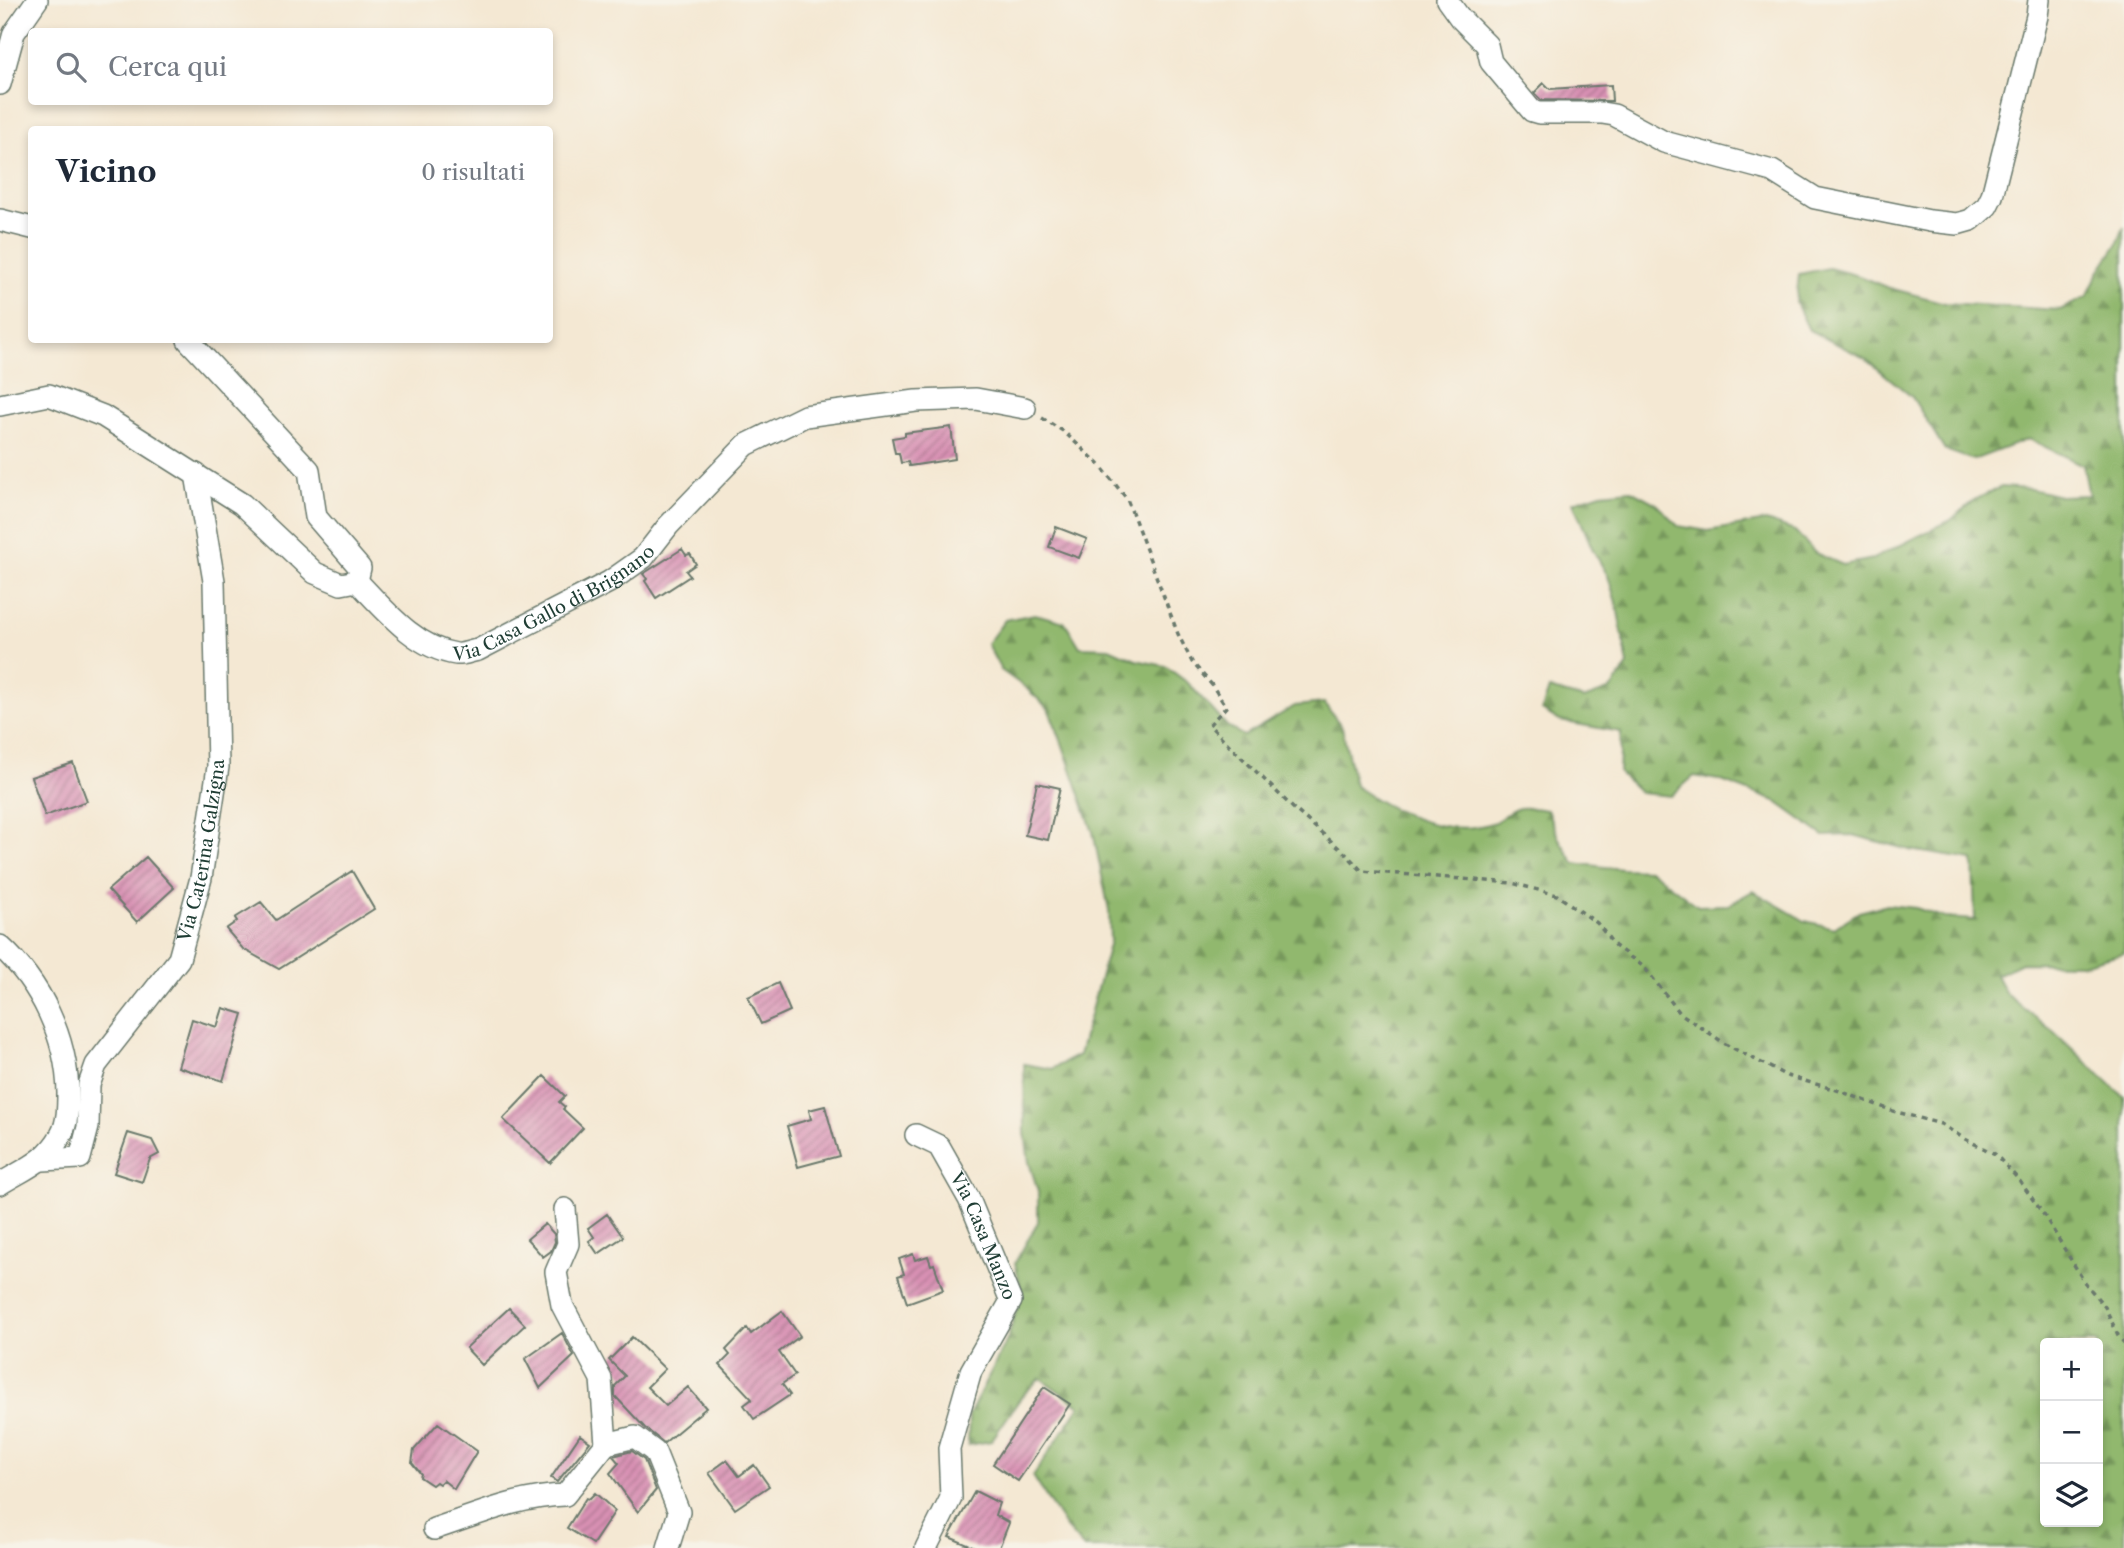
<!DOCTYPE html>
<html lang="it">
<head>
<meta charset="utf-8">
<style>
  :root { --surface:#fff; --page:#f2f2f3; --text:#1f2937; --muted:#747a83; --line:#e0e1e3 }
  body { margin:0; font-family:"Libre Caslon Text",serif; background:var(--page); color:var(--text) }
  .controls { position:absolute; right:21px; bottom:21px; display:grid; overflow:hidden; border-radius:7px; box-shadow:0 4px 10px #0003 }
  .controls button { width:63px; height:63px; display:grid; place-items:center; padding:0; border:0; border-bottom:2px solid var(--line); background:var(--surface); color:var(--text); font:35px sans-serif }
  .list { margin:0; padding:0; list-style:none }
  h2 { display:flex; justify-content:space-between; align-items:center; height:91px; margin:0; padding:0 28px; font-size:30px }
  h2 small { font-size:23px; font-weight:400; color:var(--muted) }
  .icon { flex:none; width:38px; height:38px; fill:none; stroke:currentColor; stroke-width:2; stroke-linecap:round; stroke-linejoin:round }
  .map { position:relative; flex:none; width:2124px; height:1548px; overflow:hidden }
  .search { position:absolute; background:var(--surface); box-shadow:0 4px 10px #0003; left:28px; top:28px; width:525px; height:77px; display:flex; align-items:center; gap:18px; box-sizing:border-box; padding:0 24px; border-radius:7px; color:var(--muted); font-size:26px }
  .panel { position:absolute; background:var(--surface); box-shadow:0 4px 10px #0003; left:28px; top:126px; width:525px; height:217px; border-radius:7px }
  .map>svg:first-child { display:block }
  .forest { fill:url(#forest-firs); stroke:#587a51; stroke-width:2; fill-rule:evenodd }
  .building { fill:url(#building-hatch) }
  .lines { fill:none; stroke-linecap:round; stroke-linejoin:round }
  .minor-casing { stroke:#6a796c; stroke-width:24 }
  .path { stroke:#6a796c; stroke-width:3.5; stroke-dasharray:5 5; stroke-linecap:butt }
  .minor { stroke:#fff; stroke-width:21 }
  .labels { text-anchor:middle; stroke-width:6; stroke-linejoin:round; paint-order:stroke }
  .street-label { font-size:18px; fill:#1f3d34; stroke:#f7f3e8 }
</style>
</head>
<body>
<div class="map">
<svg width="2124" height="1548" viewBox="0 0 2124 1548">
  <defs>
    <pattern id="forest-firs" width="22" height="20" patternUnits="userSpaceOnUse" patternTransform="scale(1.75)"><rect width="22" height="20" fill="#91b86e"/><path d="M5 1l3.5 6h-7zM16 11l3.5 6h-7z" fill="#76975b"/></pattern>
    <pattern id="building-hatch" width="6" height="6" patternUnits="userSpaceOnUse" patternTransform="scale(1.75)"><rect width="6" height="6" fill="#d890b3"/><path d="M-1 1l2-2M0 6l6-6M5 7l2-2" fill="none" stroke="#af7792"/></pattern>
  </defs>
  <rect width="100%" height="100%" fill="#f7f3e8"/>
  <filter id="ink" filterUnits="userSpaceOnUse"><feTurbulence type="fractalNoise" baseFrequency=".0143" numOctaves="2"/><feDisplacementMap in="SourceGraphic" scale="14" xChannelSelector="R" yChannelSelector="G"/><feConvolveMatrix kernelMatrix="1 2 1 2 8 2 1 2 1" color-interpolation-filters="sRGB"/></filter>
  <filter id="wash" filterUnits="userSpaceOnUse"><feTurbulence type="fractalNoise" baseFrequency=".00686" numOctaves="4" result="noise"/><feDisplacementMap in="SourceGraphic" scale="28" xChannelSelector="R" yChannelSelector="G"/><feGaussianBlur stdDeviation="1.57" result="paint"/><feColorMatrix in="noise" values="0 0 0 0 0 0 0 0 0 0 0 0 0 0 0 0 0 1.4 0 .05"/><feComposite in="paint" operator="in"/></filter>
  <g filter="url(#wash)">
    <rect width="100%" height="100%" fill="#f4e8d3"/>
    <path class="forest" d="M 2124,227 L 2124,953 L 2082,964 L 2021,963 L 1996,975 L 2006,994 L 2053,1031 L 2124,1097 L 2124,1548 L 1084,1548 L 1065,1527 L 1033,1476 L 1080,1406 L 1040,1378 L 1022,1396 L 991,1441 L 968,1445 L 969,1415 L 1007,1340 L 1022,1292 L 1015,1263 L 1038,1222 L 1038,1191 L 1029,1162 L 1025,1133 L 1024,1064 L 1052,1069 L 1079,1055 L 1110,941 L 1109,910 L 1093,832 L 1060,737 L 1048,708 L 1026,688 L 1001,670 L 987,644 L 1005,620 L 1035,614 L 1065,622 L 1080,647 L 1109,648 L 1136,660 L 1165,666 L 1188,683 L 1227,726 L 1244,736 L 1295,706 L 1324,703 L 1342,727 L 1355,786 C 1393,812 1445,839 1492,823 C 1502,820 1510,809 1520,808 C 1529,807 1539,809 1547,810 L 1558,837 L 1574,863 L 1621,869 L 1650,870 L 1698,906 L 1728,905 L 1753,891 L 1805,921 L 1834,928 L 1859,912 L 1887,905 L 1916,908 L 1945,918 L 1975,920 L 1973,860 L 1910,850 L 1853,835 L 1824,836 L 1775,801 L 1719,780 L 1694,776 L 1671,796 L 1641,793 L 1619,773 L 1621,732 L 1560,721 L 1542,710 L 1549,689 L 1584,699 L 1611,689 L 1628,665 L 1617,606 L 1608,576 L 1593,550 L 1573,502 L 1601,493 L 1631,490 L 1657,504 L 1678,526 L 1708,531 L 1766,521 L 1795,531 L 1815,553 L 1843,565 L 1873,559 L 1951,520 L 1974,500 L 2001,487 L 2031,489 L 2060,496 L 2089,495 L 2083,465 L 2029,439 L 1973,460 L 1945,450 L 1912,397 L 1865,358 L 1809,330 L 1796,303 L 1799,274 L 1829,268 L 1859,276 L 1886,287 L 1945,303 L 2060,310 L 2087,297 L 2100,270 L 2117,245 ZM 2045,1343 L 2098,1343 L 2098,1522 L 2045,1522 Z"/>
    <g id="blocks">
      <path class="building" d="M 1544,83 L 1550,89 L 1611,85 L 1612,101 L 1541,100 L 1534,93 Z
        M 951,427 L 955,459 L 909,466 L 908,462 L 901,463 L 899,453 L 895,453 L 892,438 L 905,436 L 905,433 Z
        M 1056,527 L 1087,539 L 1079,558 L 1049,547 Z
        M 682,549 L 686,555 L 690,554 L 696,564 L 686,571 L 690,576 L 656,598 L 645,581 L 647,579 L 643,574 Z
        M 73,763 L 87,801 L 45,816 L 31,777 Z
        M 1037,783 L 1060,788 L 1048,840 L 1025,835 Z
        M 146,857 L 174,888 L 137,922 L 108,890 Z
        M 352,871 L 374,909 L 279,969 L 243,949 L 226,929 L 237,921 L 235,918 L 261,902 L 276,920 Z
        M 778,983 L 790,1011 L 761,1024 L 748,997 Z
        M 223,1008 L 243,1014 L 223,1081 L 178,1067 L 192,1019 L 217,1027 Z
        M 544,1076 L 565,1096 L 559,1102 L 565,1107 L 563,1109 L 583,1128 L 550,1163 L 503,1119 Z
        M 825,1106 L 839,1156 L 798,1167 L 787,1126 L 811,1119 L 809,1110 Z
        M 128,1133 L 152,1140 L 159,1154 L 150,1159 L 142,1182 L 114,1173 Z
        M 607,1214 L 623,1237 L 598,1254 L 589,1241 L 594,1237 L 588,1228 Z
        M 545,1224 L 554,1234 L 555,1242 L 551,1251 L 543,1257 L 527,1239 Z
        M 913,1254 L 915,1260 L 928,1256 L 931,1265 L 934,1264 L 943,1290 L 907,1303 L 898,1276 L 904,1274 L 899,1259 Z
        M 509,1308 L 525,1325 L 482,1365 L 466,1348 Z
        M 782,1311 L 800,1336 L 779,1352 L 795,1375 L 782,1384 L 790,1395 L 754,1419 L 744,1405 L 752,1399 L 720,1365 L 730,1355 L 726,1350 L 747,1328 L 751,1334 Z
        M 562,1333 L 574,1356 L 540,1388 L 525,1359 Z
        M 632,1337 L 665,1369 L 647,1387 L 666,1406 L 688,1387 L 706,1408 L 664,1443 L 645,1428 L 615,1396 L 615,1386 L 625,1376 L 609,1360 Z
        M 1044,1387 L 1070,1404 L 1018,1481 L 993,1464 Z
        M 438,1423 L 477,1451 L 454,1489 L 443,1480 L 439,1484 L 436,1482 L 432,1485 L 420,1477 L 421,1474 L 412,1463 L 414,1450 Z
        M 580,1435 L 590,1442 L 557,1482 L 551,1478 Z
        M 632,1451 L 644,1460 L 656,1490 L 638,1512 L 610,1473 L 619,1463 L 613,1456 Z
        M 727,1460 L 739,1476 L 754,1465 L 769,1486 L 735,1509 L 709,1473 Z
        M 975,1491 L 999,1503 L 995,1515 L 1009,1523 L 999,1548 L 975,1548 L 949,1537 Z
        M 595,1493 L 615,1511 L 593,1544 L 567,1528 L 586,1498 L 589,1499 Z"/>
    </g>
  </g>
  <g filter="url(#ink)">
    <use href="#blocks" fill-opacity="0" stroke="#6a796c" stroke-width="2"/>
    <g class="lines">
      <g class="minor-casing">
        <g id="minor">
          <path d="M 1447,0 L 1460,18 L 1487,45 L 1491,62 L 1532,111 L 1539,113 L 1602,113 L 1614,115 L 1664,142 L 1772,171 L 1815,198 L 1930,221 L 1957,224 L 1971,220 L 1987,206 L 1992,196 L 2037,16 L 2039,0"/>
          <path d="M 0,84 L 14,33 L 37,0"/>
          <path d="M 0,220 L 32,228"/>
          <path d="M 188,340 L 309,470 L 316,517 L 360,568 L 357,581"/>
          <path d="M 0,405 L 49,395 L 103,416 L 242,504 L 315,573 L 341,584 L 357,581"/>
          <path id="s1" d="M 357,581 C 384,609 415,648 456,654 C 463,655 471,651 478,650 L 609,582 L 643,558 L 668,526 L 746,445 L 805,416 L 916,401 L 976,399 L 1025,408"/>
          <path d="M 0,946 C 41,983 67,1038 68,1093 C 68,1106 68,1123 61,1135 C 46,1162 26,1168 0,1184"/>
          <path id="s2" d="M 916,1135 L 939,1146 L 969,1199 L 1011,1301 L 971,1371 L 949,1448 L 951,1498 L 926,1548"/>
          <path id="s3" d="M 43,1160 L 80,1158 L 88,1127 L 89,1085 L 96,1065 L 179,959 L 201,878 L 218,767 L 214,581 L 196,474"/>
          <path d="M 606,1444 L 635,1437 L 655,1452 L 679,1512 L 668,1548"/>
          <path d="M 434,1529 C 477,1515 520,1496 565,1495 L 606,1444 L 601,1379 L 562,1305 L 556,1272 L 568,1244 L 565,1209"/>
        </g>
      </g>
      <path class="path" d="M 1042,418 L 1063,431 L 1099,464 L 1127,499 L 1178,634 L 1192,662 L 1212,685 L 1226,707 L 1209,725 L 1293,808 L 1347,855 L 1362,871 L 1512,883 L 1557,895 L 1597,923 L 1615,946 L 1644,967 L 1680,1013 L 1727,1045 L 1787,1076 L 1837,1090 L 1893,1111 L 1941,1124 L 1965,1139 L 1995,1154 L 2019,1180 L 2044,1215 L 2085,1283 L 2105,1307 L 2118,1335 L 2124,1343"/>
      <use href="#minor" class="minor"/>
    </g>
  </g>
  <g class="labels">
    <g class="street-label">
      <text dy="6" stroke="none"><textPath href="#s1" startOffset="236">Via Casa Gallo di Brignano</textPath></text>
      <text dy="6" stroke="none"><textPath href="#s3" startOffset="378">Via Caterina Galzigna</textPath></text>
      <text dy="6" stroke="none"><textPath href="#s2" startOffset="126">Via Casa Manzo</textPath></text>
    </g>
  </g>
</svg>
<div class="controls">
<button>+</button>
<button>−</button>
<button><svg class="icon" aria-label="layers" viewBox="0 0 24 24"><path d="M12 4l9 5-9 5-9-5zM3 14l9 5 9-5"/></svg></button>
</div>
<div class="search"><svg class="icon" aria-label="search" viewBox="0 0 24 24"><circle cx="10" cy="10" r="6"/><path d="M15 15l6 6"/></svg>Cerca qui</div>
<section class="panel">
<h2>Vicino<small>0 risultati</small></h2>
<ul class="list">
</ul>
</section>
</div>
</body>
</html>
